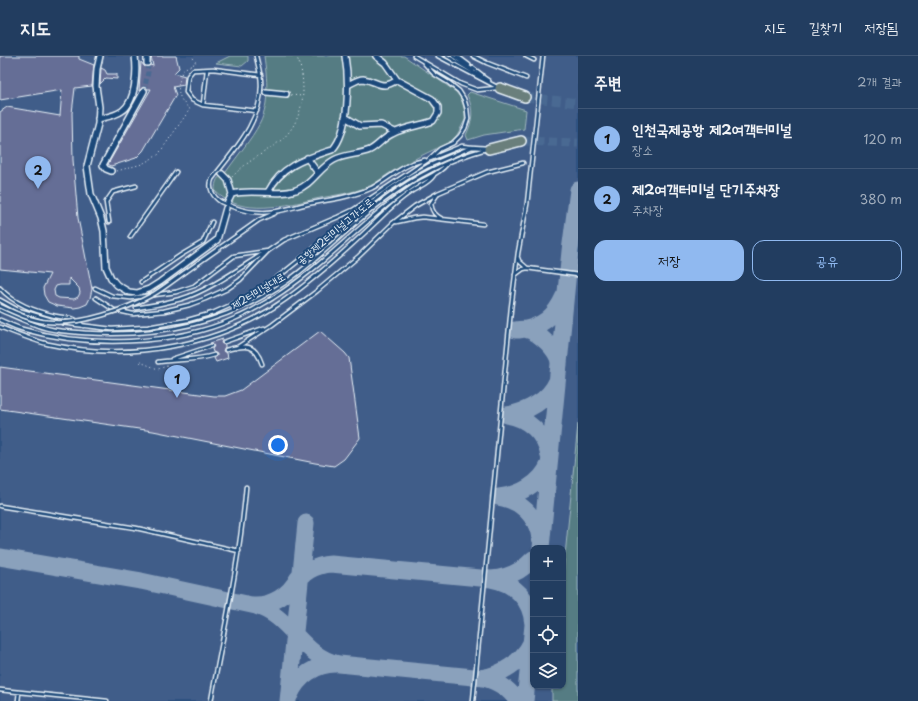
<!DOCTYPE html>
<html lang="ko">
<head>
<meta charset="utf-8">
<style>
  :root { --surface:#223d60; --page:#2a4466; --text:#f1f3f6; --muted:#a2aebd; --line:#3f5675; --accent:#90b9f0 }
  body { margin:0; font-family:"Playpen Sans","Poor Story",sans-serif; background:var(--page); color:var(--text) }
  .controls { position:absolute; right:12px; bottom:12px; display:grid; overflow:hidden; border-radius:8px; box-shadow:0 1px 3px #0004 }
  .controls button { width:36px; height:36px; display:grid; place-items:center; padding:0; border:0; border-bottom:1px solid var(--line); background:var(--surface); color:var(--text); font:20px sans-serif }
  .you { position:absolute; left:278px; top:389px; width:14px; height:14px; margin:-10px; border:3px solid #fff; border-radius:50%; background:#1a73e8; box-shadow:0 0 0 6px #1a73e833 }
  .badge { display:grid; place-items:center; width:26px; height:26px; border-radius:50%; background:var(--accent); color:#111; font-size:13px; font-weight:700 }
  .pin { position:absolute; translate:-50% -33px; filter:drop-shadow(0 1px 2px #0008) }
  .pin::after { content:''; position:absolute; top:21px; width:14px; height:12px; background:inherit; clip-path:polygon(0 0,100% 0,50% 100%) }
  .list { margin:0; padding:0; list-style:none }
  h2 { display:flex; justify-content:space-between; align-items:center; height:52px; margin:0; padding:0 16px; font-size:17px }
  h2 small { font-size:13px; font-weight:400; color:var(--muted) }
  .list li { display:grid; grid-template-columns:26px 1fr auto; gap:12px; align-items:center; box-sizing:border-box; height:60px; padding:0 16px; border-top:1px solid var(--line) }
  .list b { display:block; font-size:15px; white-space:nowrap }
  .list p { margin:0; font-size:13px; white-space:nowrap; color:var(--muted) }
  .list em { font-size:13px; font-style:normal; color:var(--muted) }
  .actions { display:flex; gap:8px; padding:12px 16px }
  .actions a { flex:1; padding:9px 0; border:1px solid var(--accent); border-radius:12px; text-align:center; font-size:14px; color:var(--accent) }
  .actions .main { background:var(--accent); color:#111 }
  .icon { flex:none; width:22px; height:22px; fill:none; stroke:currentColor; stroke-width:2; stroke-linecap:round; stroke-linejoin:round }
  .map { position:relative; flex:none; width:578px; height:645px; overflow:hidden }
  header { display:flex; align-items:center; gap:24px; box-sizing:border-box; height:56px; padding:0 20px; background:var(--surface); border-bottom:1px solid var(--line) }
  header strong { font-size:19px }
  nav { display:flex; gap:22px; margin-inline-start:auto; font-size:14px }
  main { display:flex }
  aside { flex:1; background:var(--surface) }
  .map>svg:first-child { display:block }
  .built { fill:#415d89; fill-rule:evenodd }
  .green { fill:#557c83; stroke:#9eb6be }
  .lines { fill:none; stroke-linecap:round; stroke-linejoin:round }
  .taxiway { stroke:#8aa1bc; stroke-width:17 }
  .building { fill:#656e96; stroke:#e8f1f8; fill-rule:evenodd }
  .street-tunnel { stroke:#496992; stroke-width:5; stroke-dasharray:5 2.5; stroke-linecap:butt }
  .highway-tunnel { stroke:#496992; stroke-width:9; stroke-dasharray:9 4.5; stroke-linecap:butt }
  .lane-casing { stroke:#e8f1f8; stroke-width:5.5 }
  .street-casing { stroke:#e8f1f8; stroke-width:8 }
  .highway-casing { stroke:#e8f1f8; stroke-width:12 }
  .path { stroke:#e8f1f8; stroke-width:1; stroke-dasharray:1 3; stroke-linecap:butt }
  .lane { stroke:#1f4a7a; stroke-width:2.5 }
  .street { stroke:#1f4a7a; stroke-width:5 }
  .highway { stroke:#6a7f7c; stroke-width:9 }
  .lane-bridge-casing { stroke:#e8f1f8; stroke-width:5.5; stroke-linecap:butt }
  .lane-bridge { stroke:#1f4a7a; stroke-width:2.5 }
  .labels { text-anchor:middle; stroke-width:4; stroke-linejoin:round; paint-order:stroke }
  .street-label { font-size:11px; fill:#e8f1f8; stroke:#1f4a7a }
</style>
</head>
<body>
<header>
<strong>지도</strong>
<nav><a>지도</a><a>길찾기</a><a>저장됨</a></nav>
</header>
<main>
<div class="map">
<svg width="578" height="645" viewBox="0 0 578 645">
  <rect width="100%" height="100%" fill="#2d5180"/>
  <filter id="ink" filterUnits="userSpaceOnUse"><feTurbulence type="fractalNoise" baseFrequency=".025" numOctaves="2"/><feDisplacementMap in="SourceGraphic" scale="8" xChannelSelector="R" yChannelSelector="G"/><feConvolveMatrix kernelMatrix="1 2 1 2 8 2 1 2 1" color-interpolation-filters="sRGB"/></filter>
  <g filter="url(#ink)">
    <path class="built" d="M 0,0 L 578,0 L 578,645 L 0,645 ZM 533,492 L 563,492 L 563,630 L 533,630 Z"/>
    <path class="green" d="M 230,0 L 248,0 L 248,5 L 242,10 L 216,7 Z
      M 264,0 L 404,0 L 455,35 L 460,41 L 463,48 L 465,57 L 465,64 L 457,79 L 450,86 C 431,95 411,104 393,115 C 384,120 376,128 367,131 C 352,137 336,139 320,142 C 287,149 241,162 215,135 C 215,125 217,121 226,116 C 237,100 251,84 260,67 C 270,47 267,22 264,0 Z
      M 470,36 L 526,54 L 524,73 L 484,79 L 468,84 L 466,79 C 473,65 474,53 467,39 Z
      M 578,368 L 578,645 L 552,645 L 552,630 L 563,630 L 563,520 Z"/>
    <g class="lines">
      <path class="taxiway" d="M 515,274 C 518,274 522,273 525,273 C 538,275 560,296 559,309
        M 519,274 C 542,272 555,260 564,240
        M 507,359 C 528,362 545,378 549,400
        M 507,359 C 527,356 549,344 557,325
        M 498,441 C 520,444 537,460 540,482
        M 499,441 C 519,439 541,428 549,408
        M 541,492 L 570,195 L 578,134
        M 0,501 L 141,525 L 256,550 C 291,560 302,601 339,608 L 484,622 C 498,626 510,633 517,645
        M 491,523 C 507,522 522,515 533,503
        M 292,531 C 303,517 314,509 331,508 L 491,523 C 515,527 531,544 533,568
        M 253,549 C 272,550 289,539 298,522
        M 481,622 C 501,619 522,606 531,587
        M 290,639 C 298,620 316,608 336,608
        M 288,645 L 306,467
        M 525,645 L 533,569"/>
    </g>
    <path class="building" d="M 0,0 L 79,0 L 79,3 L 94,9 L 92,30 L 75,32 L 72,57 L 73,104 L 78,162 L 92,233 L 90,242 L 87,248 L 80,251 L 74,252 L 57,250 L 48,246 L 44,239 L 43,232 L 50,218 L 0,213 L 0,56 L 7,51 L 60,60 L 62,34 L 0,44 ZM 69,222 L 79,232 L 80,237 L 78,241 L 74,243 L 59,242 L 55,240 L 54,234 L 56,230 L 60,229 L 69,229 Z
      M 151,0 L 176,0 L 179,12 L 174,17 L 185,20 L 184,29 L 173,31 L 176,39 L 143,95 L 136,102 L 111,110 L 108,108 L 151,33 L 148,33 L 144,31 L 139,35 L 141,6 L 145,11 L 150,9 L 153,10 Z
      M 101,12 L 105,14 L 107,18 L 117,18 L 117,23 L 106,22 L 100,28 Z
      M 320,275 L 345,297 L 349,302 L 360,382 L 344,403 L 334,410 L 315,407 L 153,375 L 0,353 L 0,311 L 214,340 L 225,340 L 241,334 Z
      M 223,283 L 221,287 L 225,289 L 225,291 L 223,295 L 227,297 L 228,302 L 216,306 L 214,302 L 217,300 L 217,298 L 213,296 L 212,293 L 214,290 L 210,287 Z"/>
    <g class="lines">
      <path class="street-tunnel" d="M 144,35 L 148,16 L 147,7"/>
      <path class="highway-tunnel" d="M 525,41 L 578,47
        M 521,85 L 578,87"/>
      <g class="lane-casing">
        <path id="lane" d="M 256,0 C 258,9 261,18 261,28 C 262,66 233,95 212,123 C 208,132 213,141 221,146 C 232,151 244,156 256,156 C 274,158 290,152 307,148 C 328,144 352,141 372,132 C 385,125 397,114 411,108 C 415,106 421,105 425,104
          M 414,0 L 461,28 L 477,34 L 497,32
          M 438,0 L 497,31
          M 447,0 L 480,20
          M 453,0 L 473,14
          M 457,0 L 469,9
          M 473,0 L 487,7 L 526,22
          M 526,0 L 534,4
          M 473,12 L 482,19
          M 480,19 L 489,25
          M 203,49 L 207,14
          M 257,55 L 203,49 L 192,44 L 186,36 L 188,20 L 193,14 L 213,13 L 261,19
          M 430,103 L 462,90 L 471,91
          M 437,139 L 431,148 C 432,156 435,159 442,163
          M 109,166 L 106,146 L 113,136 L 136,130
          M 396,166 L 414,162 L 423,161 L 483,168
          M 130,181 L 176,116
          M 518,202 L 519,205 L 527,212
          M 184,217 L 259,164 L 275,157
          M 515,219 L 523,213 L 527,212 L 578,219
          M 141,226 L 181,199 L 203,186 L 212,166
          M 0,232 C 14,248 35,255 55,260 C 68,263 73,259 83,270
          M 95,232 L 112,240 L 131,242 L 176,236 L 194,230 L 234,200 L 268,195
          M 96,242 L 114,254 L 133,258 L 164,255 L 189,249 L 205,243 L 227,233 L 240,224 L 268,195 L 284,184 L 338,161 L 353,154 L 428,104 L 440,93 L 453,87 L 460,80 L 465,72 L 468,63 L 467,53 L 464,43 L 459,35 L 449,27 L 434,18 L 424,7
          M 0,244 L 18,254 L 55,265
          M 136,252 C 151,250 166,247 181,243 C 208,235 240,212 264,197
          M 0,254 C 12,259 24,265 36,269 C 51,275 70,276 87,277 C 154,281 220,269 277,232 C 316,207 347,171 384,144 C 414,121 450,103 486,93
          M 0,264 C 7,267 15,271 22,273 C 87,292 174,290 236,262 C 249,257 261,249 273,242 C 313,217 345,184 381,154 C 393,144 405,136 418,127 C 428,121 439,118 447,108
          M 62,267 L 112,273 L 148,271 L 188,264 L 213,257 L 240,245 L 273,225 L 385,136 L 410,120 L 428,110 L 472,91 L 487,92
          M 0,271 C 15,277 32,284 48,288 C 128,306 219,291 286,243 C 320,219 350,191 380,162 C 390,152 400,143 412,135 C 420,130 429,127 434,119
          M 224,286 L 264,272
          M 236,292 L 272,269 L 317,235 L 359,200 L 393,167 L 415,150 L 438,137 L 487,116 L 523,107
          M 226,294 C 245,289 255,287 262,308
          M 172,303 L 211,290
          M 158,306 C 177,303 195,305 214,299
          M 0,450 L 136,472 L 239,495
          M 0,634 L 107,645
          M 18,645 L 19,636
          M 211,645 C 224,574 240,503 246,431
          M 473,645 L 511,252 L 518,197 L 527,148 L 543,0"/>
      </g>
      <g class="street-casing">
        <path id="street" d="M 100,0 L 97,13 L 96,30 L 99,51 L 98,68 L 87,110 L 91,138 L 101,162 L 104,175 L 106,211 L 111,222 L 117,229 L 129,236 L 137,237 L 149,233 L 160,226 L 217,184 L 226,152
          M 147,0 L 147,7
          M 348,29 C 352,27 358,23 363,23 C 378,25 381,35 397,24
          M 266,36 L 286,38
          M 345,61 L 360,70 L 381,69 L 395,76
          M 98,63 C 106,61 115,60 122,55 C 136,46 137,15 135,0
          M 307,102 L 318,117
          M 111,115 L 106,113 L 103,109 L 144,35
          M 222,118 L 228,124 L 232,138 L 228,146
          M 268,136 C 282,109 305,103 332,94 C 350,76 349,23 345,0
          M 232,138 C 253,132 276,141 296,134 C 312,129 319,112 334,104 C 345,98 358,99 370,94 C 378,90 383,82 392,78 C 404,71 420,70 433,65 L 438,57 L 438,51 L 432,43 L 397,24 L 385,7 L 376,0"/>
      </g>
      <g class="highway-casing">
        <path id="highway" d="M 500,32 L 525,41
          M 489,93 L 521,85"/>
      </g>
      <path class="path" d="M 291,39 L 302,40
        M 117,115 L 142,108 L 158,99 L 190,53 C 175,41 177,30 183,13 L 196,7 L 192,0
        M 232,121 C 237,116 242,111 248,107 C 257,100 267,95 276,88 C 294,76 302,56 303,36 C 303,23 302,11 296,0
        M 140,306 L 158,313 L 167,310"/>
      <use href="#lane" class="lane"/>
      <use href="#street" class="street"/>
      <use href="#highway" class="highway"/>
      <g class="lane-bridge-casing">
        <path id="lane-bridge" d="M 0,250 C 15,257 32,265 49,266 C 82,269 125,254 154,238 C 164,232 174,224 184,217"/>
      </g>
      <use href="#lane-bridge" class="lane-bridge"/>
    </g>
  </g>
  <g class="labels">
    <g class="street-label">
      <text transform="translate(335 175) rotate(-40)" y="4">공항제2터미널고가도로</text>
      <text transform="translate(258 235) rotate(-31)" y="4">제2터미널대로</text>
    </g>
  </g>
</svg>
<div class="controls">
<button>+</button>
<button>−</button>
<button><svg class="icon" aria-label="locate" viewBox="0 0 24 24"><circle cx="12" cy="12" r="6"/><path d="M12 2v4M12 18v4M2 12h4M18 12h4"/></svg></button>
<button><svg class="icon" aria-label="layers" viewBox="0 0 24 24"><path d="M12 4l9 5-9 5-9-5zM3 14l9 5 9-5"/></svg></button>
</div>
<div class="you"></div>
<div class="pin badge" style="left:177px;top:342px">1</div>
<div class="pin badge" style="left:38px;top:133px">2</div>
</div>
<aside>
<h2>주변<small>2개 결과</small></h2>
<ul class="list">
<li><span class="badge">1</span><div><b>인천국제공항 제2여객터미널</b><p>장소</p></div><em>120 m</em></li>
<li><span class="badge">2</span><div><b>제2여객터미널 단기주차장</b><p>주차장</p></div><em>380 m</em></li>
</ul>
<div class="actions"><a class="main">저장</a><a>공유</a></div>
</aside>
</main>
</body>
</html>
